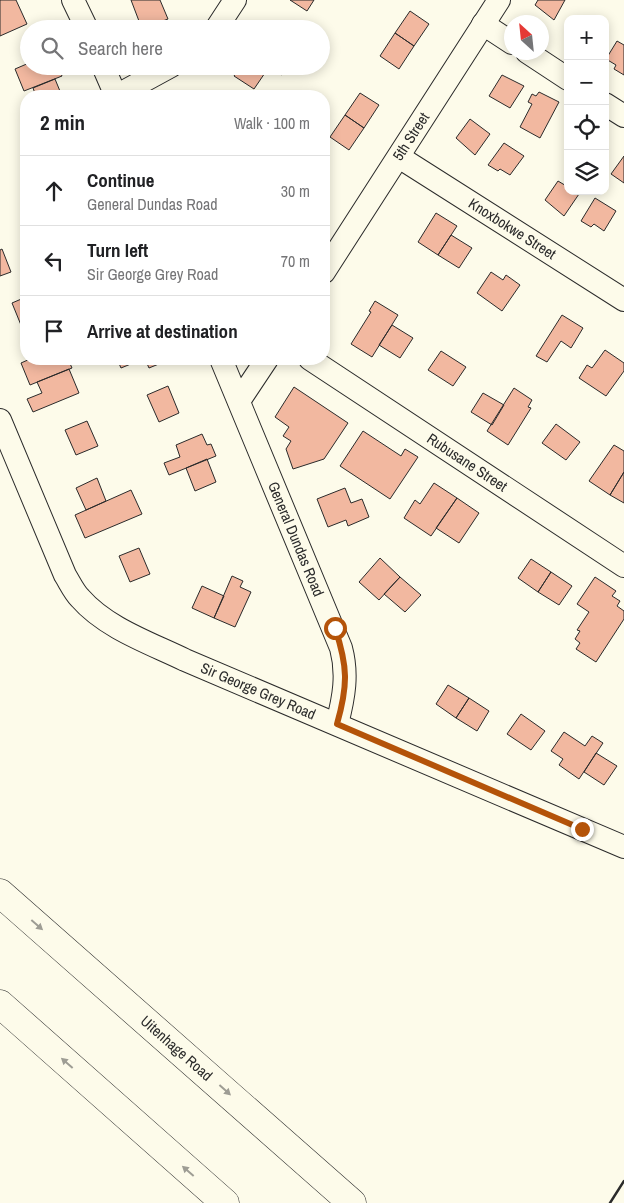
<!DOCTYPE html>
<html lang="en">
<head>
<meta charset="utf-8">
<style>
  :root { --surface:#fff; --page:#f6f6f6; --text:#202124; --muted:#757577; --line:#e0e0e0 }
  body { margin:0; font-family:"Archivo Narrow",sans-serif; background:var(--page); color:var(--text) }
  .controls { position:absolute; right:15px; top:15px; display:grid; overflow:hidden; border-radius:10px; box-shadow:0 2px 12px #0003 }
  .controls button { width:45px; height:45px; display:grid; place-items:center; padding:0; border:0; border-bottom:1px solid var(--line); background:var(--surface); color:var(--text); font:25px sans-serif }
  .compass { position:absolute; left:504px; top:15px; width:45px; height:45px; border-radius:50%; background:var(--surface); box-shadow:0 2px 12px #0003; rotate:333deg }
  .stop { position:absolute; width:15px; height:15px; margin:-11px; border:4px solid #b45309; border-radius:50%; background:#fff }
  .stop.end { background:#b45309; border-color:#fff; box-shadow:0 1px 5px #0008 }
  .list { margin:0; padding:0; list-style:none }
  h2 { display:flex; justify-content:space-between; align-items:center; height:65px; margin:0; padding:0 20px; font-size:21px }
  h2 small { font-size:16px; font-weight:400; color:var(--muted) }
  .list li { display:grid; grid-template-columns:32px 1fr auto; gap:15px; align-items:center; box-sizing:border-box; height:70px; padding:0 20px; border-top:1px solid var(--line) }
  .list b { display:block; font-size:19px; white-space:nowrap }
  .list p { margin:0; font-size:16px; white-space:nowrap; color:var(--muted) }
  .list em { font-size:16px; font-style:normal; color:var(--muted) }
  .icon { flex:none; width:28px; height:28px; fill:none; stroke:currentColor; stroke-width:2; stroke-linecap:round; stroke-linejoin:round }
  .map { position:relative; flex:none; width:624px; height:1203px; overflow:hidden }
  .search { position:absolute; background:var(--surface); box-shadow:0 2px 12px #0003; left:20px; top:20px; width:310px; height:55px; display:flex; align-items:center; gap:12px; box-sizing:border-box; padding:0 18px; border-radius:28px; color:var(--muted); font-size:19px }
  .panel { position:absolute; background:var(--surface); box-shadow:0 2px 12px #0003; left:20px; top:90px; width:310px; height:275px; border-radius:20px }
  .map>svg:first-child { display:block }
  .building { fill:#f2b8a0; stroke:#2b2b2b }
  .lines { fill:none; stroke-linecap:round; stroke-linejoin:round }
  .minor-casing { stroke:#2b2b2b; stroke-width:24 }
  .primary-casing { stroke:#2b2b2b; stroke-width:29 }
  .minor { stroke:#fdfbea; stroke-width:22 }
  .primary { stroke:#fdfbea; stroke-width:28 }
  .wall { stroke:#2b2b2b; stroke-width:2.5 }
  .oneway { fill:#9e9d94 }
  .route { stroke:#b45309; stroke-width:6 }
  .labels { text-anchor:middle; stroke-width:4; stroke-linejoin:round; paint-order:stroke }
  .street-label { font-size:15px; fill:#2b2b2b; stroke:#fdfbea }
</style>
</head>
<body>
<div class="map">
<svg width="624" height="1203" viewBox="0 0 624 1203">
  <rect width="100%" height="100%" fill="#fdfbea"/>
  <path class="building" d="M 0,0 L 16,0 L 27,24 L 0,36 Z
    M 131,0 L 160,0 L 168,19 L 142,29 Z
    M 290,0 L 314,0 L 307,11 Z
    M 538,0 L 565,0 L 554,20 L 535,5 Z
    M 410,11 L 429,24 L 414,46 L 395,33 Z
    M 395,33 L 414,46 L 399,69 L 380,56 Z
    M 617,41 L 624,45 L 624,75 L 614,69 L 616,65 L 606,59 Z
    M 29,63 L 29,66 L 58,66 L 62,76 L 24,91 L 15,69 Z
    M 241,66 L 269,66 L 269,67 L 254,89 L 234,76 Z
    M 269,66 L 287,66 L 282,75 Z
    M 502,75 L 524,86 L 510,108 L 489,96 Z
    M 55,79 L 62,96 L 36,96 L 33,88 Z
    M 539,92 L 559,102 L 540,138 L 520,127 L 532,104 L 528,102 L 532,94 L 536,96 Z
    M 360,93 L 379,105 L 364,128 L 345,115 Z
    M 345,115 L 364,128 L 349,150 L 330,137 Z
    M 470,119 L 490,134 L 475,155 L 456,138 Z
    M 504,143 L 524,156 L 510,175 L 500,169 L 498,171 L 488,165 Z
    M 624,156 L 624,183 L 611,174 Z
    M 558,181 L 568,187 L 568,191 L 579,194 L 564,216 L 545,200 Z
    M 595,198 L 616,211 L 604,231 L 594,224 L 591,227 L 581,221 Z
    M 436,213 L 457,226 L 438,255 L 418,242 Z
    M 451,235 L 472,248 L 459,268 L 438,255 Z
    M 2,249 L 11,272 L 0,276 L 0,250 Z
    M 491,272 L 503,280 L 506,275 L 520,285 L 502,311 L 477,293 Z
    M 26,297 L 26,328 L 23,330 L 12,303 Z
    M 375,301 L 398,315 L 372,357 L 351,344 L 371,312 L 369,311 Z
    M 562,315 L 583,328 L 571,348 L 561,341 L 547,362 L 536,356 Z
    M 392,325 L 413,338 L 400,358 L 379,345 Z
    M 605,350 L 624,363 L 624,371 L 606,396 L 579,378 L 587,365 L 592,368 Z
    M 441,351 L 466,367 L 453,386 L 428,370 Z
    M 30,359 L 68,359 L 72,368 L 30,385 L 21,363 Z
    M 117,359 L 143,359 L 121,368 Z
    M 145,359 L 171,359 L 149,368 Z
    M 69,369 L 79,393 L 33,412 L 27,399 L 42,393 L 37,382 Z
    M 168,386 L 179,413 L 159,422 L 147,395 Z
    M 294,387 L 348,423 L 324,459 L 293,469 L 286,449 L 291,441 L 283,436 L 289,427 L 275,417 Z
    M 514,388 L 532,400 L 528,407 L 531,408 L 508,445 L 487,431 Z
    M 483,393 L 504,405 L 492,425 L 471,412 Z
    M 87,421 L 98,446 L 76,455 L 65,430 Z
    M 556,424 L 580,442 L 566,460 L 542,443 Z
    M 363,431 L 401,456 L 405,449 L 418,457 L 390,499 L 340,466 Z
    M 202,434 L 207,445 L 211,444 L 216,456 L 169,475 L 164,463 L 180,457 L 176,445 Z
    M 614,445 L 624,451 L 624,472 L 610,495 L 589,481 Z
    M 207,459 L 216,482 L 195,491 L 186,468 Z
    M 624,472 L 624,503 L 610,495 Z
    M 97,478 L 106,501 L 86,510 L 76,488 Z
    M 434,483 L 457,498 L 431,536 L 404,518 L 415,500 L 420,504 Z
    M 345,488 L 351,503 L 362,499 L 369,517 L 348,526 L 346,520 L 328,527 L 317,499 Z
    M 131,490 L 142,514 L 85,538 L 75,515 Z
    M 457,498 L 479,513 L 459,543 L 436,528 Z
    M 139,548 L 150,574 L 130,582 L 119,556 Z
    M 380,558 L 400,577 L 379,600 L 359,582 Z
    M 531,559 L 551,572 L 538,592 L 518,578 Z
    M 551,572 L 572,586 L 559,605 L 538,592 Z
    M 232,576 L 243,581 L 240,587 L 251,592 L 235,627 L 214,618 Z
    M 400,577 L 421,595 L 405,612 L 384,594 Z
    M 595,577 L 616,591 L 612,596 L 620,601 L 617,606 L 624,611 L 624,619 L 596,662 L 576,649 L 580,643 L 575,639 L 580,631 L 577,630 L 589,612 L 577,604 Z
    M 202,586 L 224,596 L 214,618 L 192,608 Z
    M 448,685 L 469,698 L 456,718 L 436,704 Z
    M 469,698 L 489,711 L 477,731 L 456,718 Z
    M 521,714 L 545,731 L 531,750 L 507,734 Z
    M 564,732 L 585,746 L 592,736 L 603,743 L 579,779 L 559,765 L 563,759 L 551,751 Z
    M 596,753 L 617,766 L 604,785 L 584,772 Z"/>
  <g class="lines">
    <g class="minor-casing">
      <g id="minor">
        <path d="M 73,0 L 87,29"/>
        <path d="M 483,24 L 512,43"/>
        <path d="M 216,29 L 235,0"/>
        <path d="M 527,52 L 568,79"/>
        <path d="M 103,66 L 116,96"/>
        <path d="M 116,96 L 171,66"/>
        <path d="M 605,104 L 624,116"/>
        <path id="s1" d="M 399,157 L 624,300"/>
        <path id="s2" d="M 324,272 L 499,0"/>
        <path id="s3" d="M 221,359 L 341,648 C 348,674 344,697 337,724"/>
        <path id="s4" d="M 310,359 L 624,566"/>
        <path d="M 239,401 L 267,359"/>
        <path id="s5" d="M 0,420 L 65,575 C 70,583 74,592 80,598 C 106,628 150,643 185,660 L 624,847"/>
      </g>
    </g>
    <g class="primary-casing">
      <g id="primary">
        <path id="s6" d="M 0,893 L 352,1203"/>
        <path d="M 0,1004 L 225,1203"/>
      </g>
    </g>
    <use href="#minor" class="minor"/>
    <use href="#primary" class="primary"/>
    <path class="wall" d="M 610,1203 L 624,1181"/>
  </g>
  <defs><path id="oneway-solid" d="M-6-.8H1V-3.2L6.5 0L1 3.2V.8H-6Z" transform="scale(1.25)"/></defs>
  <g class="oneway">
    <use href="#oneway-solid" transform="translate(37 925) rotate(41)"/>
    <use href="#oneway-solid" transform="translate(67 1063) rotate(-139)"/>
    <use href="#oneway-solid" transform="translate(225 1090) rotate(42)"/>
    <use href="#oneway-solid" transform="translate(188 1171) rotate(-139)"/>
  </g>
  <g class="lines">
    <path class="route" d="M 335,628 C 348,667 348,685 337,724 L 582,829"/>
  </g>
  <g class="labels">
    <g class="street-label">
      <text dy="5" stroke="none"><textPath href="#s2" startOffset="161">5th Street</textPath></text>
      <text dy="5" stroke="none"><textPath href="#s1" startOffset="134">Knoxbokwe Street</textPath></text>
      <text dy="5" stroke="none"><textPath href="#s4" startOffset="188">Rubusane Street</textPath></text>
      <text dy="5" stroke="none"><textPath href="#s3" startOffset="195">General Dundas Road</textPath></text>
      <text dy="5" stroke="none"><textPath href="#s5" startOffset="398">Sir George Grey Road</textPath></text>
      <text dy="5" stroke="none"><textPath href="#s6" startOffset="235">Uitenhage Road</textPath></text>
    </g>
  </g>
</svg>
<div class="controls">
<button>+</button>
<button>−</button>
<button><svg class="icon" aria-label="locate" viewBox="0 0 24 24"><circle cx="12" cy="12" r="6"/><path d="M12 2v4M12 18v4M2 12h4M18 12h4"/></svg></button>
<button><svg class="icon" aria-label="layers" viewBox="0 0 24 24"><path d="M12 4l9 5-9 5-9-5zM3 14l9 5 9-5"/></svg></button>
</div>
<svg class="compass" viewBox="-18 -18 36 36"><path d="M0-13l5 13h-10z" fill="#e53935"/><path d="M0 13l5-13h-10z" fill="#757577"/></svg>
<div class="stop" style="left:335px;top:628px"></div>
<div class="stop end" style="left:582px;top:829px"></div>
<div class="search"><svg class="icon" aria-label="search" viewBox="0 0 24 24"><circle cx="10" cy="10" r="6"/><path d="M15 15l6 6"/></svg>Search here</div>
<section class="panel">
<h2>2 min<small>Walk · 100 m</small></h2>
<ul class="list">
<li><svg class="icon" aria-label="ahead" viewBox="0 0 24 24"><path d="M12 20V5M6 11l6-6 6 6"/></svg><div><b>Continue</b><p>General Dundas Road</p></div><em>30 m</em></li>
<li><svg class="icon" aria-label="left" viewBox="0 0 24 24"><path d="M17 20v-9H6M10 6l-5 5 5 5"/></svg><div><b>Turn left</b><p>Sir George Grey Road</p></div><em>70 m</em></li>
<li><svg class="icon" aria-label="arrive" viewBox="0 0 24 24"><path d="M6 21V4h12l-3 4 3 4H6"/></svg><div><b>Arrive at destination</b></div></li>
</ul>
</section>
</div>
</body>
</html>
